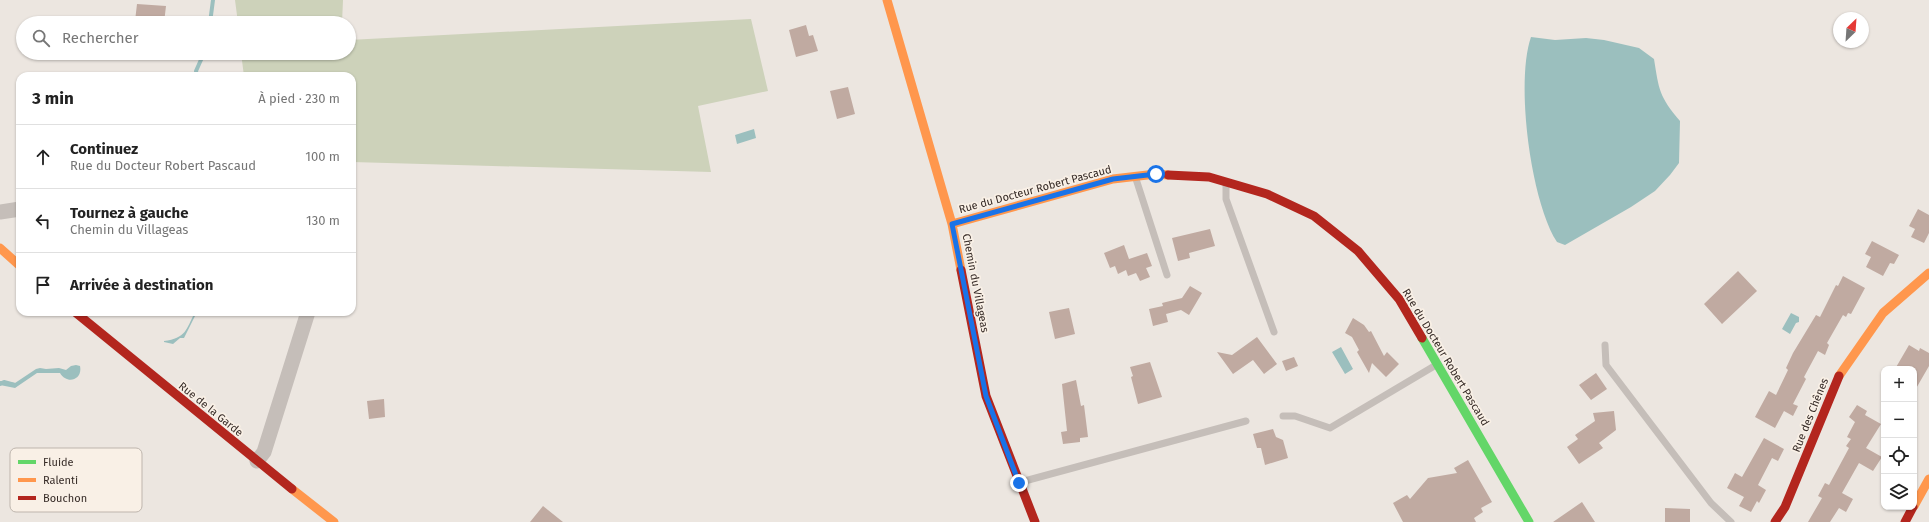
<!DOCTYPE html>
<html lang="fr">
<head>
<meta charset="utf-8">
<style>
  :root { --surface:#fff; --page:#f6f6f6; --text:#222; --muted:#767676; --line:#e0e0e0 }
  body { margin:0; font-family:"Fira Sans",sans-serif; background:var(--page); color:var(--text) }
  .controls { position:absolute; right:12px; bottom:12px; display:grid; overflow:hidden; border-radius:8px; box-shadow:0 1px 3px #0004 }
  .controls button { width:36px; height:36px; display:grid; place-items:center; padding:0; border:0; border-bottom:1px solid var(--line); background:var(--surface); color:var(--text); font:20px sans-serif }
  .compass { position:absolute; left:1833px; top:12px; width:36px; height:36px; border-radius:50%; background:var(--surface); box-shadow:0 1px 3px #0004; rotate:25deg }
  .stop { position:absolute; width:12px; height:12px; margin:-9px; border:3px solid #1a73e8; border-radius:50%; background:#fff }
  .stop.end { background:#1a73e8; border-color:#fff; box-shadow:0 1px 4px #0008 }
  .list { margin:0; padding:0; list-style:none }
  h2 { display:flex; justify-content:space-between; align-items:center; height:52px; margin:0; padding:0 16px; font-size:17px }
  h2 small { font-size:13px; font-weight:400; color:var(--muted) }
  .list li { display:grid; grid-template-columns:26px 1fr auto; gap:12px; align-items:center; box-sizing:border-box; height:64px; padding:0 16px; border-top:1px solid var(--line) }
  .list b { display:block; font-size:15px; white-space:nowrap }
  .list p { margin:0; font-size:13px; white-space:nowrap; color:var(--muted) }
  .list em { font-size:13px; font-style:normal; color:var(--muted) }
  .icon { flex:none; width:22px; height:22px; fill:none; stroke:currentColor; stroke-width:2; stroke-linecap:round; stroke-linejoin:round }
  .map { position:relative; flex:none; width:1929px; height:522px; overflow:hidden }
  .search { position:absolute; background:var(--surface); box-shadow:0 1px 3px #0004; left:16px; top:16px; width:340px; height:44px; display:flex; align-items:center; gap:10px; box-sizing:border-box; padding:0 14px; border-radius:22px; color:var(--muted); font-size:15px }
  .panel { position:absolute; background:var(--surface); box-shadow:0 1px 3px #0004; left:16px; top:72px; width:340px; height:244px; border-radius:12px }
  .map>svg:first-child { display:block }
  .green { fill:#cdd2ba }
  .water { fill:#9bbfbe }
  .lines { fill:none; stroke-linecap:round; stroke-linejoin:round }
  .stream { stroke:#9bbfbe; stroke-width:4 }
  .building { fill:#c0aaa1 }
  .lane { stroke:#c5beb9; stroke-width:7 }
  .street { stroke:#c5beb9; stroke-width:15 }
  .fast { stroke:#63d668; stroke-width:9 }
  .slow { stroke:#ff974d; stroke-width:9 }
  .jam { stroke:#b3261e; stroke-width:9 }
  .route { stroke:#1a73e8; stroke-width:5 }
  .labels { text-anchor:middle; stroke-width:3.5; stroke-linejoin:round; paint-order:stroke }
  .street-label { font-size:11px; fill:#362b27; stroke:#f9f0e6 }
  .key { fill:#f9f0e6; stroke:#beb5ad; stroke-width:1 }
  .key-label { font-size:11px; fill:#362b27 }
</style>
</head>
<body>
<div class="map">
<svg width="1929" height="522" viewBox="0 0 1929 522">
  <rect width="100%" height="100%" fill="#ece6e0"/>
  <path class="green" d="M 235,0 L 343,0 L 342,23 L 238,23 Z
    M 751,19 L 768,91 L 698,106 L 711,172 L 352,162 L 352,76 L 244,76 L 241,53 L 349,53 L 349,40 Z"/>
  <path class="water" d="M 1531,37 L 1555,40 L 1586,38 L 1604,40 L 1639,48 L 1654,59 C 1659,90 1659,96 1680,121 L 1679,163 L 1670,175 L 1655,191 L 1631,207 L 1565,245 L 1557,242 C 1531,202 1515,83 1531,37 Z
    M 754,129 L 756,138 L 737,144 L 735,135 Z
    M 195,312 L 197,312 L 184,338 L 180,338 L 173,344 L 164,342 L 164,341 C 186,338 186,330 195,312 Z
    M 1791,313 L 1799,317 L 1799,322 L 1796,323 L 1790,334 L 1782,329 Z
    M 1341,347 L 1353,369 L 1345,374 L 1332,352 Z
    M 76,365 L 80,366 C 83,380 67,385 60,373 L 37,373 L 15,388 L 0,385 L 0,381 L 15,383 L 36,369 L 40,368 L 46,369 L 59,368 L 66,370 L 71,366 Z"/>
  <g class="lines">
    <path class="stream" d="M 210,23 L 213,0
      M 197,76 L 196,71 L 204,53
      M 0,384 L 4,382 L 15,385"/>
  </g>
  <path class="building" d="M 137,4 L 166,6 L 164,23 L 135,21 Z
    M 806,25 L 809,36 L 813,35 L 818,51 L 796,57 L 789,30 Z
    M 848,87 L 855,114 L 837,119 L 830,91 Z
    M 1918,209 L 1929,215 L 1929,233 L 1924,243 L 1911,237 L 1915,229 L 1909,226 Z
    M 1210,229 L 1215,246 L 1189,253 L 1190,258 L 1178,261 L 1172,238 Z
    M 1872,241 L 1899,255 L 1894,264 L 1890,263 L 1883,276 L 1866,267 L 1871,257 L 1865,254 Z
    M 1124,245 L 1129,259 L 1147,253 L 1152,266 L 1146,268 L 1150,277 L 1140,281 L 1136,273 L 1128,276 L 1126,270 L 1118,274 L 1115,266 L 1110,268 L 1104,253 Z
    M 1738,271 L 1757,291 L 1722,324 L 1704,304 Z
    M 1843,276 L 1865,288 L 1851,314 L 1848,313 L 1846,317 L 1843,315 L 1827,343 L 1829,345 L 1825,355 L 1818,351 L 1804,377 L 1806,379 L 1793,404 L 1798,406 L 1793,416 L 1784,411 L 1775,428 L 1755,417 L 1769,391 L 1776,395 L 1788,370 L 1786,368 L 1793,353 L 1816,315 L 1820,317 L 1836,285 L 1838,286 Z
    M 1190,286 L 1202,293 L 1189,315 L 1181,310 L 1166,314 L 1168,322 L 1153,326 L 1149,309 L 1163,306 L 1162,303 L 1182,298 Z
    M 1069,308 L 1075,334 L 1055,339 L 1049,312 Z
    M 1353,318 L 1364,325 L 1369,332 L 1371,331 L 1384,356 L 1387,352 L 1399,364 L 1386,377 L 1372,363 L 1369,373 L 1357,352 L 1359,350 L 1352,337 L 1345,333 Z
    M 1257,337 L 1277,364 L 1264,374 L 1253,360 L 1233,374 L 1217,352 L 1232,355 Z
    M 1909,345 L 1919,351 L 1920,348 L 1929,353 L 1929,366 L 1914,392 L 1914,369 L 1895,369 Z
    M 1294,357 L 1298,366 L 1286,371 L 1282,361 Z
    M 1150,362 L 1162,397 L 1138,404 L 1131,377 L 1133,376 L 1130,367 Z
    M 1596,373 L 1607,389 L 1591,400 L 1579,385 Z
    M 1076,380 L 1081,406 L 1084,405 L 1088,437 L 1080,438 L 1080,442 L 1063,444 L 1061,432 L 1067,431 L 1062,384 Z
    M 384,399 L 385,417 L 369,419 L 367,401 Z
    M 1857,405 L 1867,411 L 1865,415 L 1881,424 L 1866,448 L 1882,457 L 1873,471 L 1859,463 L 1842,493 L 1853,499 L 1846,512 L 1839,508 L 1830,522 L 1808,522 L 1822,498 L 1818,496 L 1825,483 L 1829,485 L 1849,448 L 1846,446 L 1851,439 L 1847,437 L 1855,422 L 1849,417 Z
    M 1614,411 L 1616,430 L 1599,443 L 1603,448 L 1579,464 L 1567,447 L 1578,439 L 1575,435 L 1595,421 L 1593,413 Z
    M 1273,429 L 1276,437 L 1283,440 L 1288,458 L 1265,465 L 1261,448 L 1257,448 L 1253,434 Z
    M 1764,438 L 1784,449 L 1778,461 L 1772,458 L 1758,485 L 1766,490 L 1759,503 L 1757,501 L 1751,512 L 1739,506 L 1744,497 L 1727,488 L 1735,473 L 1742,477 Z
    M 1468,460 L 1492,502 L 1481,508 L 1483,512 L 1474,518 L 1476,522 L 1403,522 L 1393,503 L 1407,495 L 1410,499 L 1428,478 L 1457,473 L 1454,468 Z
    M 1582,502 L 1595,522 L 1553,522 Z
    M 543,506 L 563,522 L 530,522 Z
    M 1665,508 L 1690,509 L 1690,522 L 1665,522 Z"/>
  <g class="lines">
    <path class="lane" d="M 1136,179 L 1167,275
      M 1226,184 L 1226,199 L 1274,332
      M 1605,345 L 1606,365 L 1711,503 L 1731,522
      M 1283,416 L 1295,416 L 1330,428 L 1436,365
      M 1021,482 L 1246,421"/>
    <path class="street" d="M 0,212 L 20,209
      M 257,461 L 264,452 L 308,312"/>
    <path class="fast" d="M 1422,338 L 1529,522"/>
    <path class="slow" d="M 887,0 L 952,224 L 961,270
      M 952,224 L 1113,179 L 1156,174 L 1168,175
      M 0,248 L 20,266
      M 1839,376 L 1883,313 L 1929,273
      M 292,489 L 334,522
      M 1914,506 L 1929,479"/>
    <path class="jam" d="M 1168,175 L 1209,177 L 1267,194 L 1314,216 L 1358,251 L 1399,299 L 1422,338
      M 961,270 L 986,396 L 1035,522
      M 75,312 L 292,489
      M 1775,522 L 1785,507 L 1839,376
      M 1905,522 L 1913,507"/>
  </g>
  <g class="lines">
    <path class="route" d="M 1019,483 L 986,396 L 952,224 L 1113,179 L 1156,174"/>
  </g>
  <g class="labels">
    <g class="street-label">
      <text transform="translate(1035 189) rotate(-15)" y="4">Rue du Docteur Robert Pascaud</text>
      <text transform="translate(976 283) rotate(79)" y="4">Chemin du Villageas</text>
      <text transform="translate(1446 357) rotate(59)" y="4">Rue du Docteur Robert Pascaud</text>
      <text transform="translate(211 409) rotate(39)" y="4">Rue de la Garde</text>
      <text transform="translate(1810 415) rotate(-68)" y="4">Rue des Chênes</text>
    </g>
  </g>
  <rect x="10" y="448" width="132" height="64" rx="6" class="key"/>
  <rect x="18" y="460" width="18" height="4" fill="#63d668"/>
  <rect x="18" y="478" width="18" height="4" fill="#ff974d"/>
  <rect x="18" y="496" width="18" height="4" fill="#b3261e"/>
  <g class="key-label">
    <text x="43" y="466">Fluide</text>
    <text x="43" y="484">Ralenti</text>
    <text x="43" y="502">Bouchon</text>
  </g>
</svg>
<div class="controls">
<button>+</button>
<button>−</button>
<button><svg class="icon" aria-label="locate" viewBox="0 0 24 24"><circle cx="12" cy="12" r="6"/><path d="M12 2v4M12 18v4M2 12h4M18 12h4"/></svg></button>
<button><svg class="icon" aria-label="layers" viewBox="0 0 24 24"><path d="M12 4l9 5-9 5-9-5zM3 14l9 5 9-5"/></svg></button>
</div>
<svg class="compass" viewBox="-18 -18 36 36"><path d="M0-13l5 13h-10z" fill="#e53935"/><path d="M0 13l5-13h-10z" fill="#767676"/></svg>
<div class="stop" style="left:1156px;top:174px"></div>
<div class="stop end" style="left:1019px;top:483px"></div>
<div class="search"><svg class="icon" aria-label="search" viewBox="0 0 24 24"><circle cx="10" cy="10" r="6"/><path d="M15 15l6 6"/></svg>Rechercher</div>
<section class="panel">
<h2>3 min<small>À pied · 230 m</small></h2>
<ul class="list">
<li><svg class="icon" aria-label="ahead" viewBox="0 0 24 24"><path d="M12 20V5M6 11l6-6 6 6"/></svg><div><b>Continuez</b><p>Rue du Docteur Robert Pascaud</p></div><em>100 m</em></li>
<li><svg class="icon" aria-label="left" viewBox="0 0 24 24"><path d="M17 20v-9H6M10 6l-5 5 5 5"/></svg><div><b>Tournez à gauche</b><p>Chemin du Villageas</p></div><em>130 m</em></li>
<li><svg class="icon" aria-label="arrive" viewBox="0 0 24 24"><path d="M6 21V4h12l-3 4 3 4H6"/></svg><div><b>Arrivée à destination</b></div></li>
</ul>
</section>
</div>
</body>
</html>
